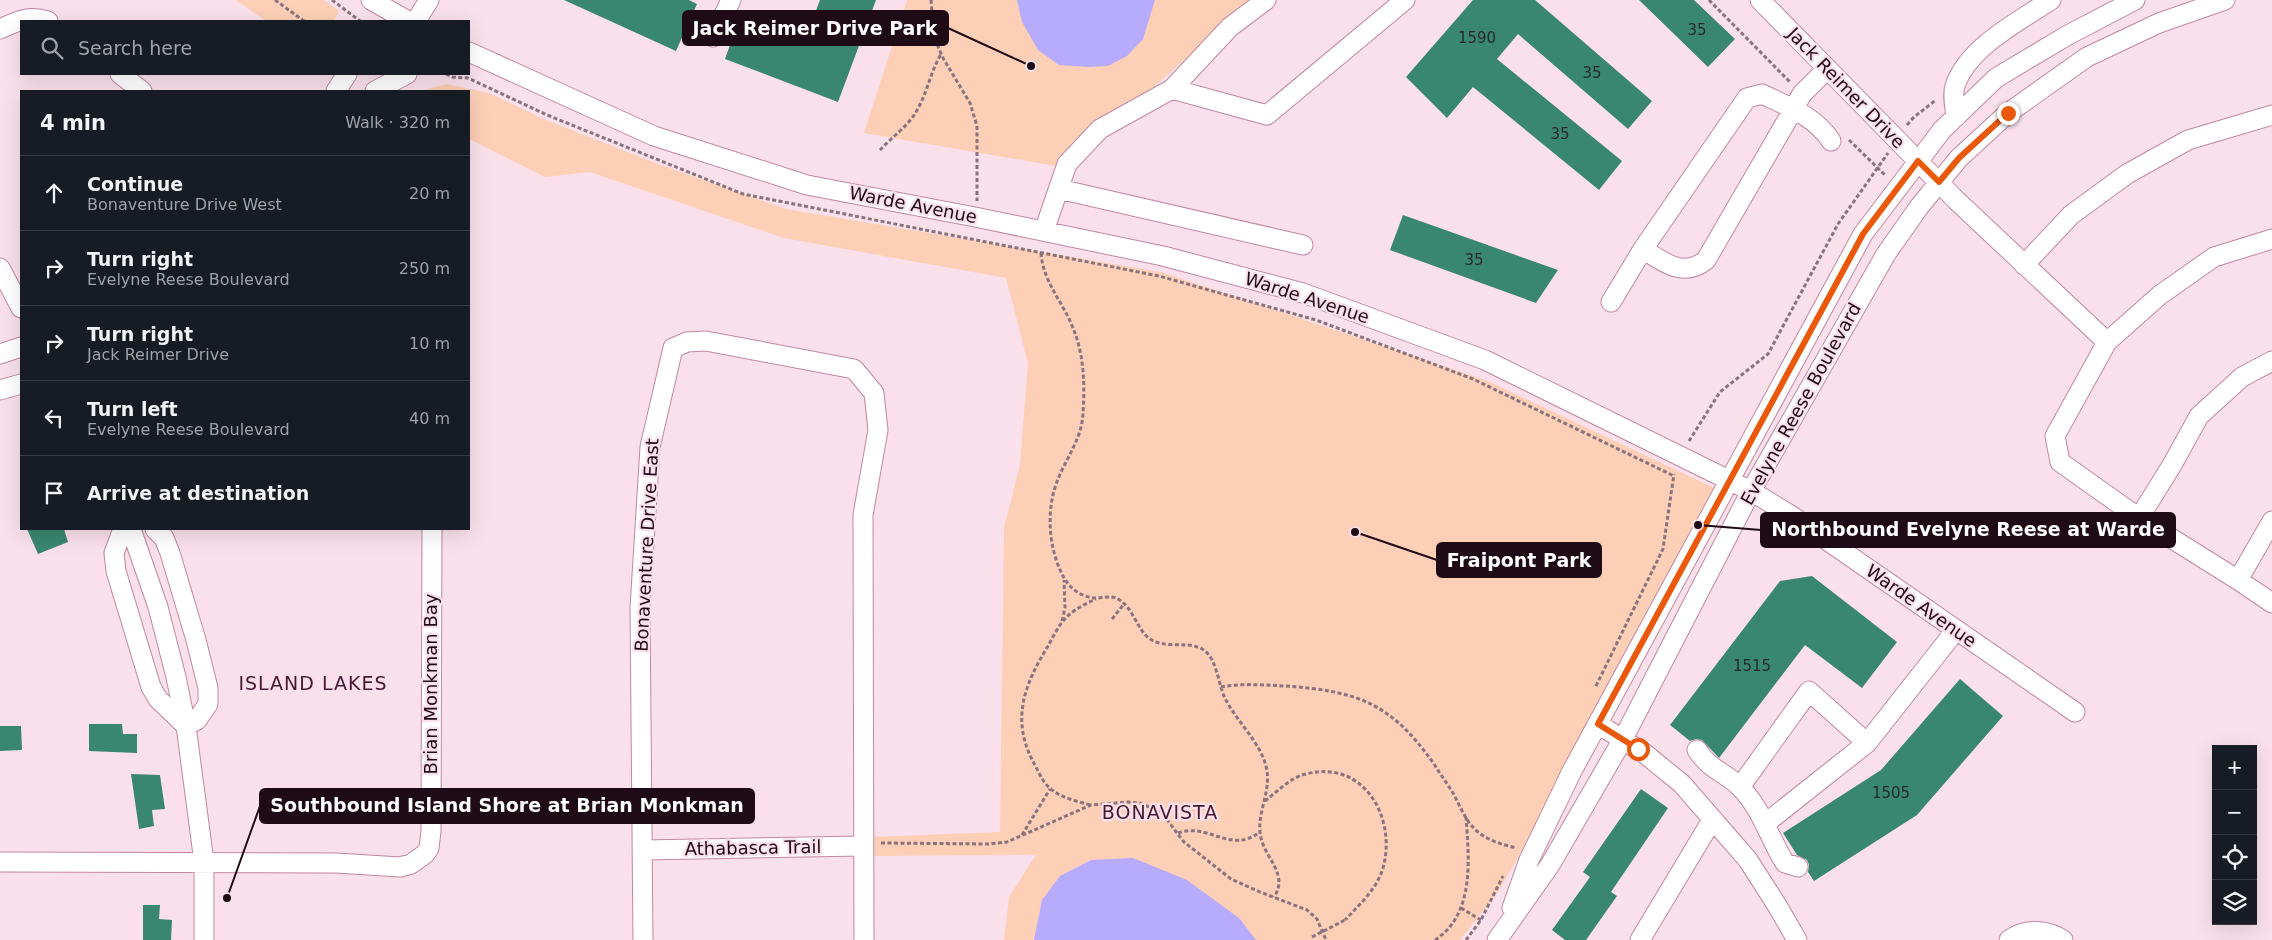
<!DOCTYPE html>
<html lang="en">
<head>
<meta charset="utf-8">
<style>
  :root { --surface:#171b24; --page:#20242c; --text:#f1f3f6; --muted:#9ea1a6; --line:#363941 }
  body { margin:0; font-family:"DejaVu Sans",sans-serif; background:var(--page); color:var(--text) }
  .controls { position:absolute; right:15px; bottom:15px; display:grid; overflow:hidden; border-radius:0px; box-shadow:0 5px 20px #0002 }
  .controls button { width:45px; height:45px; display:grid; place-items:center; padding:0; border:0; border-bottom:1px solid var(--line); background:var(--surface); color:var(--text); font:25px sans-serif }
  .stop { position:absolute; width:15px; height:15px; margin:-11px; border:4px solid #ea580c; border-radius:50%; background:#fff }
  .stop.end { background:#ea580c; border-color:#fff; box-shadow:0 1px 5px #0008 }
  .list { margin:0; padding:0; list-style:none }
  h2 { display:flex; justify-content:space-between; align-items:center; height:65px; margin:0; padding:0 20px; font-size:21px }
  h2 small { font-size:16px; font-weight:400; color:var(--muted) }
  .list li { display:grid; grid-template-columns:32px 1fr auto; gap:15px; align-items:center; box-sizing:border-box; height:75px; padding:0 20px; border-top:1px solid var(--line) }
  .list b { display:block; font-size:19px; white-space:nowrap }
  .list p { margin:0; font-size:16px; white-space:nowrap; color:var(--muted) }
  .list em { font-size:16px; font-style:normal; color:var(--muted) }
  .icon { flex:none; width:28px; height:28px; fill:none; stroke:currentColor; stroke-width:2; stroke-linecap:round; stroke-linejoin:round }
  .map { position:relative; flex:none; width:2272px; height:940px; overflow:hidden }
  .search { position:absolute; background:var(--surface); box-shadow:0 5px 20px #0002; left:20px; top:20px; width:450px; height:55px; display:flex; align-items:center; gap:12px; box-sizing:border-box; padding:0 18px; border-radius:0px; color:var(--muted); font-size:19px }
  .panel { position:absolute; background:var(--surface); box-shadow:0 5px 20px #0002; left:20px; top:90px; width:450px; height:440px; border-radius:0px }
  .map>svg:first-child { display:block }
  .green { fill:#fccfb6 }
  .water { fill:#b6abfc }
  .building { fill:#3a876f }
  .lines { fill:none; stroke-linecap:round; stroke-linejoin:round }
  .minor-casing { stroke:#c187a2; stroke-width:21 }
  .path { stroke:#89737d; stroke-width:3; stroke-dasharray:4 2.5; stroke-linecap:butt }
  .minor { stroke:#fff; stroke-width:19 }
  .path-bridge { stroke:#89737d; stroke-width:3; stroke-dasharray:4 2.5; stroke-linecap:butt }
  .route { stroke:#ea580c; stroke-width:6 }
  .labels { text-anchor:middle; stroke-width:4.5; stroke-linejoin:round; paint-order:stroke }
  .number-label { font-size:15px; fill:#262a2c }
  .street-label { font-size:18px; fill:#1f0b15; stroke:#fae0eb }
  .neighbourhood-label { font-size:19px; letter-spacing:1px; fill:#471831; stroke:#fae0eb }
  .leader { fill:none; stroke:#1f0b15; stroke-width:2 }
  .callout-dot { fill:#1f0b15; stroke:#fae0eb; stroke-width:2 }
  .callout { fill:#1f0b15; stroke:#1f0b15; stroke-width:2 }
  .callout-label { font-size:19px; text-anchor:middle; font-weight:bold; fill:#fff }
</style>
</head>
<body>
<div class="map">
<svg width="2272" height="940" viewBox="0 0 2272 940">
  <rect width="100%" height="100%" fill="#fae0eb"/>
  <path class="green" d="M 236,0 L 324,0 L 339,11 L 334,21 L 266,21 Z
    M 907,0 L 1253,0 L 1062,167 L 864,133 Z
    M 446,84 L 489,93 L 546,120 L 658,164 L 786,209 L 1161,272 L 1488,381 L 1727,494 L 1498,892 L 1460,940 L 1004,940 L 1009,897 L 1036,855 L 873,856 L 871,837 L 1000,832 L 1004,528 L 1020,465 L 1028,363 L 1006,278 L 784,238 L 590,172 L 545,177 L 469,139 L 469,91 L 421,91 Z"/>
  <path class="water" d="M 1017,0 L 1155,0 L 1143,39 L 1127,56 L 1108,66 L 1089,67 L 1059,65 L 1038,50 L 1022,22 Z
    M 1133,858 L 1187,880 L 1239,918 L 1256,940 L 1034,940 L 1042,900 L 1060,876 L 1091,860 Z"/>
  <path class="building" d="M 564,0 L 689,0 L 697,4 L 676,51 Z
    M 820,0 L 876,0 L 838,102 L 725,59 L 740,17 L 804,42 Z
    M 1473,0 L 1535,0 L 1652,101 L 1628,129 L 1518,34 L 1497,59 L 1622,161 L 1599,190 L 1473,87 L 1447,118 L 1406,77 Z
    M 1639,0 L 1694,0 L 1735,39 L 1708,67 Z
    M 1403,215 L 1558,270 L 1536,303 L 1390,250 Z
    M 27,529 L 64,529 L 68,542 L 38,554 Z
    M 1812,576 L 1897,642 L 1862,688 L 1805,645 L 1719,758 L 1702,740 L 1696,739 L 1690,741 L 1670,725 L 1780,581 Z
    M 1960,679 L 2003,716 L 1917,815 L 1814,881 L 1808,872 L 1809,865 L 1807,860 L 1797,855 L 1783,833 L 1881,770 Z
    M 89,724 L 122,724 L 123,734 L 137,734 L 137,753 L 89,751 Z
    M 0,726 L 21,726 L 22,750 L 0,751 Z
    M 131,774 L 160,775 L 165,809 L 152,810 L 154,826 L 139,829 Z
    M 1641,789 L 1668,808 L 1611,892 L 1617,896 L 1586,940 L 1565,940 L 1552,930 L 1590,877 L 1583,872 Z
    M 143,905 L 160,905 L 159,919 L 172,920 L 171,940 L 143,940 Z"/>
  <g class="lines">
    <g class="minor-casing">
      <path id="minor" d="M 371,0 L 408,21
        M 1760,0 L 1956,200 L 2107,342
        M 416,21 L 429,0
        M 0,29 C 18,21 28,15 48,21
        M 713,37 L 731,0
        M 469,52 L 654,136 L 807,185 L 975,217 L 1163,256 L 1303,293 L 1485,360 L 1751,491 L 1792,516 L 2075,712
        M 1827,69 L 1802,94 L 1793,110 L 1706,260 C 1684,278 1664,263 1643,249 L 1747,98 L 1762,94 C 1787,106 1816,117 1831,141
        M 120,74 L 142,91
        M 1172,89 L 1230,27 L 1266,0
        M 336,91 L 347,74
        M 375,91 L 407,74
        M 1956,117 C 1955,108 1952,94 1955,86 C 1967,48 2019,21 2051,0
        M 1059,189 L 1303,245
        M 1044,231 L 1067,164 L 1100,129 L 1172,89 L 1267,115 L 1405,0
        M 2272,239 L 2214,257 L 2160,295 L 2107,342 L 2055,436 L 2060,462 L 2139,518 L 2238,580 L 2272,603
        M 2024,265 L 2071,215 L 2127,174 L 2188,140 L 2272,115
        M 0,268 L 21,308
        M 1611,302 L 1643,249
        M 0,354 L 21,347
        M 0,390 L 21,384
        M 2139,518 L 2172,465 L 2199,416 L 2242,377 L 2272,361
        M 123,529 L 114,553 L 116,571 L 151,687 L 158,699 L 186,726 L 197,720 L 208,704 L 208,688 L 196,640 L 170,553 L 164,538 L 155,529
        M 131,529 L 158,607 L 176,677 L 186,726 L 204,862 L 204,940
        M 2238,580 L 2272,521
        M 1598,724 L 1644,753 L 1682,784 L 1748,860 L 1778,907 L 1797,940
        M 1697,750 C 1710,770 1725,772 1740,787 C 1762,809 1769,838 1785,863 L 1798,867
        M 1740,787 L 1809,691 L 1867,743
        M 1766,823 L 1867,743 L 1956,630
        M 643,850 L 862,846
        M 0,862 L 336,863 L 400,867 L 411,864 L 425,854 L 429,848 L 431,831 L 432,529
        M 1512,908 L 1529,860 L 1572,771 L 1863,234 L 1942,130 L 1996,78 L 2068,35 L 2135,0
        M 643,940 L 640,608 L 650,447 L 673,348 L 687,342 L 706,341 L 854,369 L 874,393 L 878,430 L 863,515 L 864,940
        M 1497,940 L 1550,865 L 1623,739 L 1751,491 L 1886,254 L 1919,207 L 1959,158 L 2008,113 L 2087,57 L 2159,23 L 2225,0
        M 1640,940 L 1712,820
        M 2009,940 C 2024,928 2048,929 2063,940"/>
    </g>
    <path class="path" d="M 275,0 L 304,21
      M 332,0 L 360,21
      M 931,0 L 934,37 L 943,58 L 970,103 L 977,126 L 977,201
      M 1709,0 L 1791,83
      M 446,74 L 452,77 L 468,78 L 547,115 L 743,194 L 1159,276 L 1316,320 L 1473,379 L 1674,476
      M 1907,125 L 1914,117 L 1936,100
      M 1849,140 L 1886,176
      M 880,150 C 891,138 908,126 916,112 C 927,94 930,73 941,54
      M 1041,253 C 1043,282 1063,302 1073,328 C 1084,354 1085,385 1083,413 C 1082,438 1067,457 1058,479 C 1046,508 1048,546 1062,574 C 1068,587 1080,597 1095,598 C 1103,598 1111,595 1118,599 C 1134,608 1136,629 1150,639 C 1165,649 1184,641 1200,648 C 1216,654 1218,682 1224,696 C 1235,720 1259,740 1266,766 C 1272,789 1258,810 1260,832 C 1262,857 1290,873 1274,897
      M 1689,441 L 1720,392 L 1768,354 L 1838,224 L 1888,153
      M 1112,619 L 1124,604
      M 1062,621 L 1065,608 L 1064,580
      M 1596,686 L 1663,549 L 1674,474
      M 1221,687 C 1242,683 1264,685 1285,686 C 1358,691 1391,703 1434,764 C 1440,774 1447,783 1453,793 C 1459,804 1464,817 1472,826 C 1482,839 1501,844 1516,848
      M 1265,801 C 1278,791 1291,777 1306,774 C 1364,759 1397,818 1383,868 C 1377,889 1359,905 1345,920
      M 1090,805 C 1077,801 1061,798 1051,789 C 1044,784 1040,775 1036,767 C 1010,722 1023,687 1048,646 C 1054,635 1060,622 1070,614 C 1077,608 1087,603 1096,599
      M 1178,833 C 1209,822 1230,855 1260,832
      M 1022,835 L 1050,789
      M 881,843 L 989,844 L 1007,842 L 1091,805 L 1128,802 L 1140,803 L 1162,813 L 1184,842 L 1231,879 L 1260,892 L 1307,910 L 1317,919 L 1326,940
      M 1461,908 L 1481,920
      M 1435,940 C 1475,914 1469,859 1466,817
      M 1466,940 L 1481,920 L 1503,876"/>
    <use href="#minor" class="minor"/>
    <path class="path-bridge" d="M 1312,937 L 1345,920"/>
  </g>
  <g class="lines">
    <path class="route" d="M 1638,749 L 1598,724 L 1863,234 L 1918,161 L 1939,182 L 1959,158 L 2008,113"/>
  </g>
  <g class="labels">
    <g class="number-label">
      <text x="1697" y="35">35</text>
      <text x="1477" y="43">1590</text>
      <text x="1592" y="78">35</text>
      <text x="1560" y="139">35</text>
      <text x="1474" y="265">35</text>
      <text x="1752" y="671">1515</text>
      <text x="1891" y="798">1505</text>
    </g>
    <g class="street-label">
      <text transform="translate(1846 88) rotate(46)" y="6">Jack Reimer Drive</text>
      <text transform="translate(913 205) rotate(11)" y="6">Warde Avenue</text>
      <text transform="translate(1307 298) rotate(18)" y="6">Warde Avenue</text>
      <text transform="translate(1801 404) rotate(-61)" y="6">Evelyne Reese Boulevard</text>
      <text transform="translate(647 545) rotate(-87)" y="6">Bonaventure Drive East</text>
      <text transform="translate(1921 606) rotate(35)" y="6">Warde Avenue</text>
      <text transform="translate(431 684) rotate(-90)" y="6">Brian Monkman Bay</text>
      <text transform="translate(753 848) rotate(-1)" y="6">Athabasca Trail</text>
    </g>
    <g class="neighbourhood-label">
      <text x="313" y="690">ISLAND LAKES</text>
      <text x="1160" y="819">BONAVISTA</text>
    </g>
  </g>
  <path class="leader" d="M1031 66L948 28M1698 525L1761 530M1355 532L1437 560M227 898L260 806"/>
  <g class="callout-dot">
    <circle cx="1031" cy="66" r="5"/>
    <circle cx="1698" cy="525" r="5"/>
    <circle cx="1355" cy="532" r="5"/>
    <circle cx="227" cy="898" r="5"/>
  </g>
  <g class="callout">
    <rect x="683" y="11" width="265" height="34" rx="5"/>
    <rect x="1761" y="513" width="414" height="34" rx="5"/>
    <rect x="1437" y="543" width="164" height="34" rx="5"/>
    <rect x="260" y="789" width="494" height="34" rx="5"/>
  </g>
  <g class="callout-label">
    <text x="815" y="35">Jack Reimer Drive Park</text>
    <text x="1968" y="536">Northbound Evelyne Reese at Warde</text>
    <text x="1519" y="567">Fraipont Park</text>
    <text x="507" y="812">Southbound Island Shore at Brian Monkman</text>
  </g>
</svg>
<div class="controls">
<button>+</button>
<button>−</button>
<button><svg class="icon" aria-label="locate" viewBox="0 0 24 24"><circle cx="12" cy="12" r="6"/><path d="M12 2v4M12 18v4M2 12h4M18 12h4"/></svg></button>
<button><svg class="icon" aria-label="layers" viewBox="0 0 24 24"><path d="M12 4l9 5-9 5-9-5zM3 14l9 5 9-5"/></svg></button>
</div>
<div class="stop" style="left:1638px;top:749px"></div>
<div class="stop end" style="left:2008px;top:113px"></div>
<div class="search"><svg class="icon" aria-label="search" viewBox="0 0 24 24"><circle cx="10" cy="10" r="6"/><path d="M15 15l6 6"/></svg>Search here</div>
<section class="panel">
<h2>4 min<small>Walk · 320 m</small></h2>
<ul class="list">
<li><svg class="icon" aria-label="ahead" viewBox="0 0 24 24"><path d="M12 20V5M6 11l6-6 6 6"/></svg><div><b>Continue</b><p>Bonaventure Drive West</p></div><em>20 m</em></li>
<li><svg class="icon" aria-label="right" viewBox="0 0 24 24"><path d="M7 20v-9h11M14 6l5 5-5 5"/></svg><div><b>Turn right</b><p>Evelyne Reese Boulevard</p></div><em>250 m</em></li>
<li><svg class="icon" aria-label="right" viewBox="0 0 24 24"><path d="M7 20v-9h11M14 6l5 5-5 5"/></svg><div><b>Turn right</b><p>Jack Reimer Drive</p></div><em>10 m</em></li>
<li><svg class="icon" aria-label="left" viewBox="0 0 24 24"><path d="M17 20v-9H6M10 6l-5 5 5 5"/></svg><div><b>Turn left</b><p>Evelyne Reese Boulevard</p></div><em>40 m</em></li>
<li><svg class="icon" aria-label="arrive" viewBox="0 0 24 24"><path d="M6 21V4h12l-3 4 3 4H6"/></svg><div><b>Arrive at destination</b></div></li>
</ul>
</section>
</div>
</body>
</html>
